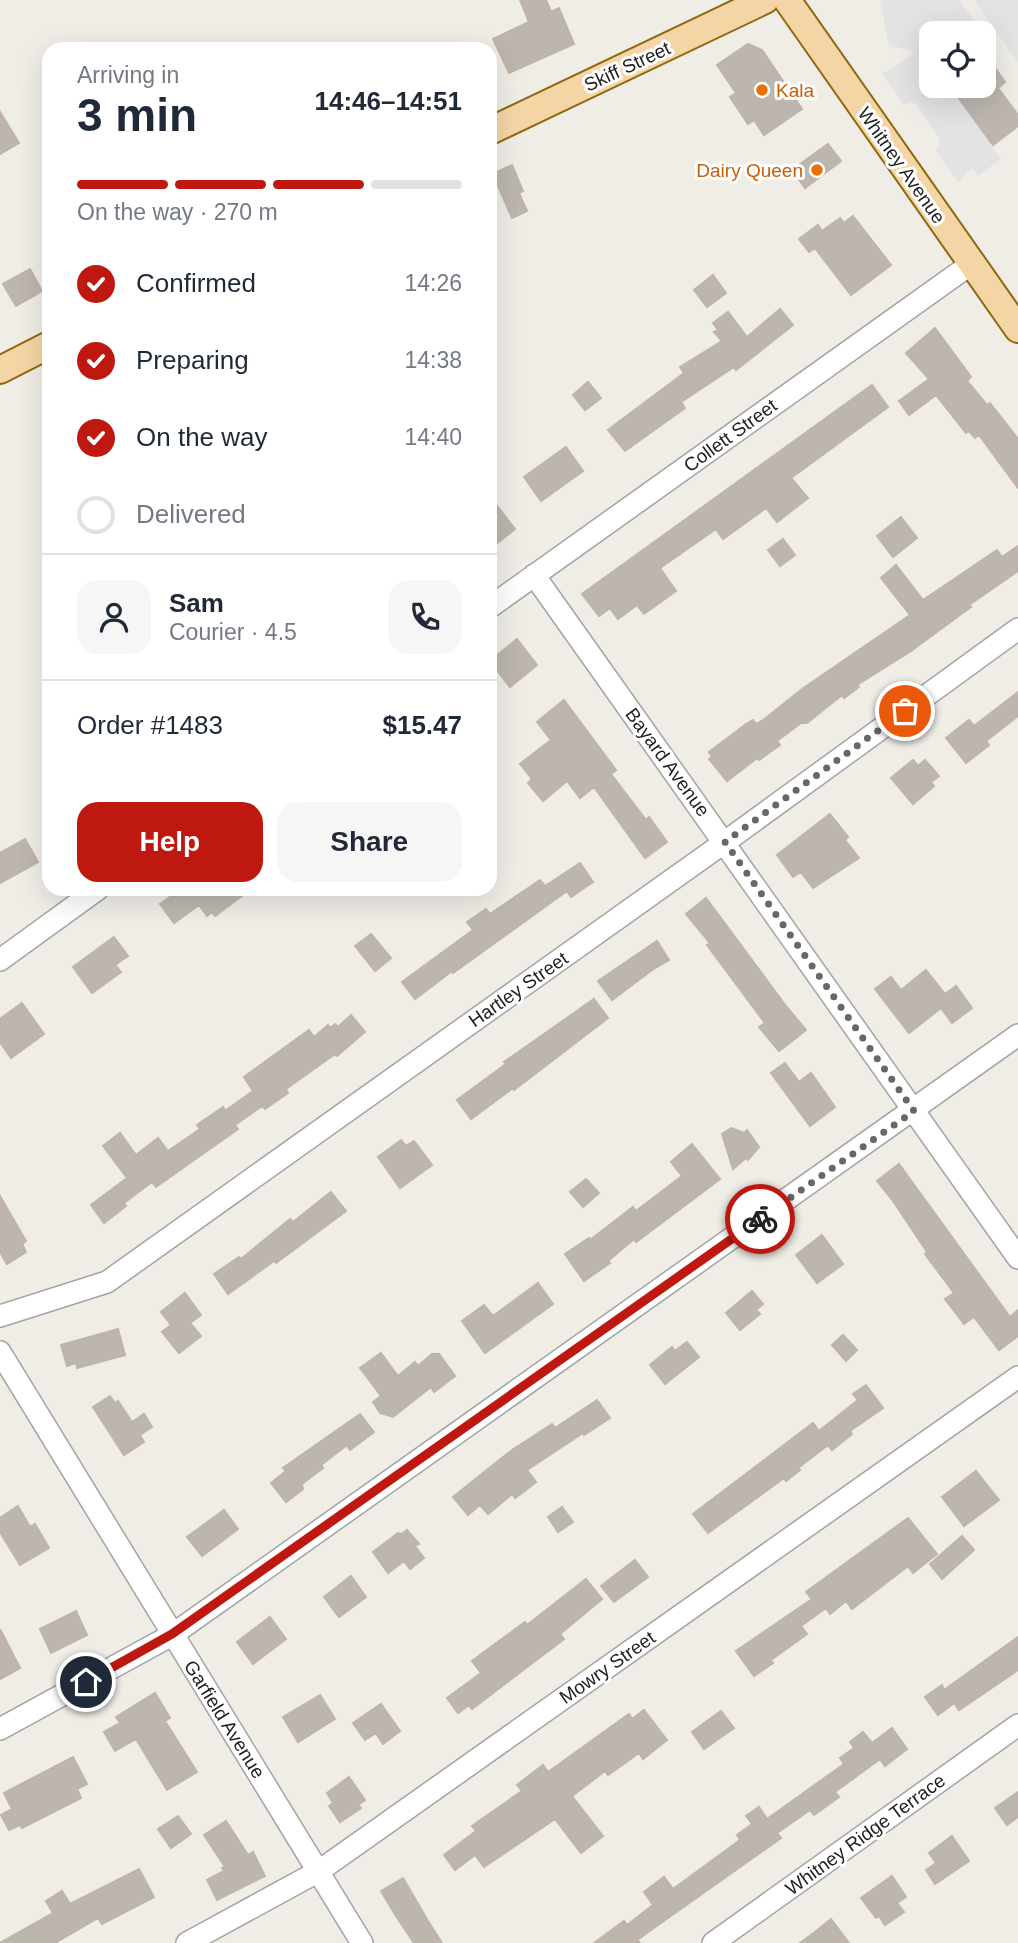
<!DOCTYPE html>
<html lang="en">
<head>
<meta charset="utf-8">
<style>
	body { margin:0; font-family:Helvetica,sans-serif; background:#f6f6f7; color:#1f2937; height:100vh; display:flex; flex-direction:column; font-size:26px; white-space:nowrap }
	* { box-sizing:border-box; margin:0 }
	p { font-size:23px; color:#747a83 }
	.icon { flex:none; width:38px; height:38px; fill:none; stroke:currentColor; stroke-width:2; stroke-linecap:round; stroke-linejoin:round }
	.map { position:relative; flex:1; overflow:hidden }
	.sheet { position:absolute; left:42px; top:42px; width:455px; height:854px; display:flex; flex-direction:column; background:#fff; border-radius:21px; box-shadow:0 7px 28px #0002 }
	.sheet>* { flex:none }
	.controls { position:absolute; left:919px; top:21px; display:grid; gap:14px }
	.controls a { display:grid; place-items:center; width:77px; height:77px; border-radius:14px; background:#fff; box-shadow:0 7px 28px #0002; font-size:35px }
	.pin { position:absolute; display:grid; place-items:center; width:60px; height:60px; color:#fff; margin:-30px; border:4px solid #fff; border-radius:50%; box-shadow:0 2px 7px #0007 }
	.courier { position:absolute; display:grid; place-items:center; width:70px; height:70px; margin:-35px; border:5px solid #be1811; border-radius:50%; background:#fff; color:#222; box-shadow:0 2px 9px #0007 }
	.headline em { font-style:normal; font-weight:700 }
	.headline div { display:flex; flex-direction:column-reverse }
	.headline { display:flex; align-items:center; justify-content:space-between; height:119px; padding:0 35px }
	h1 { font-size:46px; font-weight:700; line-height:52px }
	.bar { display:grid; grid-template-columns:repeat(4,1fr); gap:10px 7px; align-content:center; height:84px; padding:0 35px }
	.bar i { height:9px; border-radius:5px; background:#e0e1e3 }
	.bar .active { background:#be1811 }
	.bar p { grid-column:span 4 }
	.line { display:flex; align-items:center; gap:18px; padding:0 35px; border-top:2px solid #e0e1e3 }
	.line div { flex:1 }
	.round { display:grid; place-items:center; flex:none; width:74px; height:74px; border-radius:21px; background:#f6f6f7 }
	ol { padding:0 35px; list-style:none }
	li { display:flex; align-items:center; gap:21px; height:77px }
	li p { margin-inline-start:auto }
	li .icon { padding:7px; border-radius:50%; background:#be1811; color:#fff; stroke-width:4 }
	li:last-child { color:#747a83 }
	li i { width:38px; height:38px; border:4px solid #e0e1e3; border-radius:50% }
	.primary-button { display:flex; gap:14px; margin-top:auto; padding:14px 35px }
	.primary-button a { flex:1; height:80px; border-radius:21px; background:#be1811; color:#fff; font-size:28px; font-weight:700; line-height:80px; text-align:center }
	.primary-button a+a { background:#f6f6f7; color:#1f2937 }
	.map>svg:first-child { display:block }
	.parking { fill:#e3e3e3 }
	.building { fill:#bcb6af; stroke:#c0b4aa; stroke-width:2 }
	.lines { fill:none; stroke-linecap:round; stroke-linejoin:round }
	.minor-casing { stroke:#a3a3a3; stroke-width:24 }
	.major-casing { stroke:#8e680d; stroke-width:30 }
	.minor { stroke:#fff; stroke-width:21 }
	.major { stroke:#f4d6a6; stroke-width:26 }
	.done { stroke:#686765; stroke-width:7; stroke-dasharray:0 12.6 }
	.route { stroke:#be1811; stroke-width:9 }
	.food-dot { fill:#e8710a; stroke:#fff; stroke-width:2.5 }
	.labels { text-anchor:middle; stroke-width:6; stroke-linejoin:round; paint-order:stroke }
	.street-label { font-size:19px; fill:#1f1f1f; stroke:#fff }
	.food-label { font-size:19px; fill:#c56008; stroke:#fff; text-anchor:start }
</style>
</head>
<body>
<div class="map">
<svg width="1018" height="1943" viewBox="0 0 1018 1943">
	<rect width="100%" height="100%" fill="#efede6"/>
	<!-- parking -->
	<path class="parking" d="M880 0H960L980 30 975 33H931V86H950L1001 159 978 176 972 168 958 183 936 150 940 142 938 136 916 104 910 102 904 105 882 74 913 54 911 49 889 47Z
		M974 0H1018V62Z"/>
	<!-- building -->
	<path class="building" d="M520 0H546L551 12 559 8 574 44 509 73 493 39 529 22Z
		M748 44 762 50 802 109 764 135 754 120 748 124 730 97 736 93 717 65Z
		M984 52 1005 82 998 88 1018 115V126L993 145 950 86H984Z
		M0 112 19 143 0 154Z
		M828 144 841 161 805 188 792 170Z
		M512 165 523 191 519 193 527 211 512 218 493 174Z
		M853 216 891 265 851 295 815 248 809 252 799 239 818 225 822 231 840 218 844 223Z
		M30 269 42 291 16 306 3 284Z
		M713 275 726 293 707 307 694 290Z
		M780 309 793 325 736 370 734 367 681 402 685 408 625 451 608 430 684 373 680 367 722 341 714 332 718 330 713 323 728 312 747 337Z
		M935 328 971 377 967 381 987 405 990 403 1018 439V488L979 435 975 438 969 431 966 433 936 395 909 415 899 401 929 379 906 353Z
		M588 382 601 398 585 410 573 395Z
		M872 385 888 407 791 478 808 498 777 522 766 508 723 539 716 529 660 568 676 591 644 614 637 605 618 619 610 608 599 616 582 594Z
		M566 447 583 471 541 501 524 477Z
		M490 497 515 529 490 549Z
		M901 517 917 538 893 557 877 536Z
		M783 539 795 555 780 566 768 550Z
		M1018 546V571L969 605 971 607 911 651 857 685 859 687 844 698 842 695 807 723H801L777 741 780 745 759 760 757 758 727 781 709 759 712 757 709 752 746 724 753 720 756 724 762 721 802 689 910 615 881 578 896 565 923 600 997 550 1002 557Z
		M517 639 537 665 510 687 490 661Z
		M1018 692V716L986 741 989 745 966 763 946 738 969 720 974 726Z
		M564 700 616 770 611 774 646 820 649 817 667 842 645 858 594 787 580 798 567 781 543 801 528 783 532 779 520 764 551 740 537 722Z
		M913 760 918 766 925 760 939 776 931 782 934 786 913 804 891 778Z
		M830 814 848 837 845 840 859 858 813 888 801 872 793 877 777 855Z
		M25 839 38 862 0 883V853Z
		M580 863 593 882 571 897 567 891 453 973 452 971 415 999 402 982 473 930 467 922 486 909 490 914 540 880 545 886Z
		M181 889H251L215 916 212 912 207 916 199 905 174 923 160 904Z
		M706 898 786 1006 806 1030 779 1051 759 1027 765 1023 707 945 710 943 686 914Z
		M371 934 391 958 375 971 355 946Z
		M114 937 128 956 115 965 121 972 92 993 73 967Z
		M657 941 669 960 652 970 612 1000 598 981Z
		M926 970 945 994 956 986 972 1008 952 1023 941 1008 909 1033 875 989 891 977 901 990Z
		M594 999 608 1018 514 1090 513 1088 471 1119 457 1100 506 1064 504 1062Z
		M22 1003 44 1034 11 1058 0 1042V1019Z
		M351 1015 365 1032 337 1056 335 1054 286 1089 288 1093 265 1109 262 1106 235 1125 238 1129 156 1187 152 1182 124 1203 126 1206 104 1223 91 1205 127 1178 103 1146 120 1133 136 1155 158 1138 168 1151 200 1129 197 1125 223 1107 225 1111 253 1091 244 1077 309 1030 314 1037 328 1025 330 1028 335 1024 338 1027Z
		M785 1063 799 1082 811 1073 835 1107 810 1126 771 1073Z
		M731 1128 744 1133 747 1130 759 1147 748 1160 746 1158 733 1169 722 1134Z
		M401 1140 406 1146 414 1141 432 1165 400 1188 378 1157Z
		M692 1144 720 1179 636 1242 634 1239 608 1261 610 1263 584 1281 565 1254 589 1238 590 1240 633 1207 636 1211 682 1176 671 1162Z
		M899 1164 1010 1317 1018 1310V1336L999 1350 974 1317 964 1324 945 1299 954 1293 925 1254 927 1252 893 1201 877 1181Z
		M586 1179 599 1193 583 1207 570 1192Z
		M331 1192 346 1211 276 1263 274 1261 228 1294 214 1274 239 1257 241 1259 290 1219 293 1222Z
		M0 1196 26 1241 22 1244 26 1252 7 1264 0 1252Z
		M822 1235 843 1264 817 1283 796 1255Z
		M538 1283 553 1304 485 1353 462 1321 484 1305 493 1316Z
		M752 1291 763 1304 756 1310 760 1314 740 1330 726 1313Z
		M185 1293 201 1315 190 1323 201 1336 179 1353 162 1332 171 1325 161 1312Z
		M118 1329 125 1355 77 1368 76 1363 67 1366 61 1345Z
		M843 1335 857 1350 846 1361 832 1345Z
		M687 1342 699 1357 665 1384 650 1365 672 1347 675 1351Z
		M381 1353 398 1376 415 1362 418 1366 432 1354H439L455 1376 434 1392 431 1387 393 1417 380 1413 373 1402 381 1396 360 1368Z
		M866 1385 883 1408 850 1431 852 1434 832 1450 828 1445 798 1468 800 1470 786 1481 784 1478 708 1533 693 1514 813 1423 819 1431 858 1400 853 1394Z
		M110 1396 115 1403 118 1401 132 1422 144 1414 152 1427 140 1435 144 1442 124 1455 93 1407Z
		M597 1400 610 1418 584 1435 583 1433 527 1470 536 1482 522 1493 515 1498 512 1494 488 1514 480 1505 468 1515 453 1497 512 1450 552 1424 555 1428Z
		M360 1414 374 1432 350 1450 347 1445 321 1465 323 1468 302 1484 303 1489 286 1502 271 1483 286 1471 283 1468Z
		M976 1471 999 1500 964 1526 942 1497Z
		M18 1506 30 1527 35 1524 49 1548 20 1565 0 1532V1518Z
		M562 1507 573 1522 558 1532 548 1517Z
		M224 1510 238 1529 202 1556 187 1537Z
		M908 1518 937 1554 913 1573 908 1566 852 1609 846 1601 830 1614 826 1608 801 1626 807 1634 771 1660 773 1663 754 1676 736 1651 812 1599 806 1592Z
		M407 1530 419 1544 415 1546 424 1558 410 1569 404 1561 388 1573 373 1552 398 1533 402 1534Z
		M962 1536 974 1550 942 1579 930 1564Z
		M635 1560 648 1577 614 1602 601 1586Z
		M351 1576 366 1597 339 1617 324 1597Z
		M586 1579 602 1599 560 1634 564 1639 472 1709 469 1705 458 1713 447 1698 481 1673 472 1661 525 1622 527 1625Z
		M76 1611 87 1635 51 1653 40 1629Z
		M270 1617 286 1639 253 1664 237 1642Z
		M0 1629 20 1668 0 1679Z
		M1018 1637V1670L959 1710 954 1703 938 1715 925 1697 942 1685 944 1690Z
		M155 1693 170 1718 165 1721 197 1772 167 1790 136 1739 115 1751 104 1732 120 1723 116 1717Z
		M320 1695 335 1719 298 1742 283 1717Z
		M381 1704 400 1731 383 1744 376 1733 365 1740 353 1723Z
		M644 1710 667 1740 643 1759 639 1753 608 1775 605 1771 572 1796 603 1836 581 1853 555 1819 484 1867 475 1855 455 1870 444 1855 476 1831 472 1826 522 1791 517 1785 543 1765 548 1772 629 1714 632 1719Z
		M721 1711 734 1728 704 1749 692 1732Z
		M892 1728 907 1749 885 1766 880 1759 835 1792 839 1797 814 1815 810 1810 777 1833 781 1838 637 1940 640 1943H594L624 1921 627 1925 653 1905 644 1892 664 1877 673 1889 740 1840 737 1835 752 1824 746 1816 759 1807 767 1819 844 1764 840 1758 854 1748 850 1742 863 1732 872 1743Z
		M73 1757 87 1784 77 1789 81 1798 22 1828 20 1825 9 1830 1 1815 12 1809 4 1793Z
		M349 1777 365 1800 358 1805 361 1808 340 1822 329 1806 333 1803 327 1793Z
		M1018 1792V1817L1007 1825 995 1808Z
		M178 1816 191 1834 171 1848 158 1829Z
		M226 1821 248 1855 253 1852 265 1876 217 1900 207 1880 224 1871 222 1868 225 1867 204 1835Z
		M952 1836 969 1861 935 1884 926 1870 936 1863 929 1853Z
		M139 1869 154 1897 102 1924 98 1918 55 1943H0L53 1913 46 1901 62 1891 70 1904Z
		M892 1876 906 1897 897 1903 904 1912 885 1925 879 1916 876 1918 861 1898Z
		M403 1878 428 1921 442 1943H414L396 1916 381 1891Z
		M831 1919 849 1943H800L815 1932Z"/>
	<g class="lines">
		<!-- minor casing -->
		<g class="minor-casing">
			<path id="minor" d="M534 575 1018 1258
				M490 607 971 264
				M0 960 98 889
				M0 1316 107 1282 725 842 1018 629
				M0 1352 362 1943
				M0 1729 172 1635 1018 1035
				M187 1943 319 1871 1018 1377
				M713 1943 1018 1725"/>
		</g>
		<!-- major casing -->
		<g class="major-casing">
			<path id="major" d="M787 0 1018 329
				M490 131 765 0
				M0 370 49 345"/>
		</g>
		<!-- minor -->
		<use href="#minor" class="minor"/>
		<!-- major -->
		<use href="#major" class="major"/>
	</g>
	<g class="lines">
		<!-- done -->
		<path class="done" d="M760 1219 914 1111 725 842 905 711"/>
		<!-- route -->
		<path class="route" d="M86 1682 172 1634 760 1219"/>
	</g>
	<!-- markers -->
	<g class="food-dot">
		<circle cx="762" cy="90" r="7"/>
		<circle cx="817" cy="170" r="7"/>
	</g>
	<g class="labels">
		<!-- street labels -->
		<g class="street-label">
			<text transform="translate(627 66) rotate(-25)" y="7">Skiff Street</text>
			<text transform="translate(902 165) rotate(55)" y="7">Whitney Avenue</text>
			<text transform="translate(730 435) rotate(-36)" y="7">Collett Street</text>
			<text transform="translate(668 762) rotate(54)" y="7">Bayard Avenue</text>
			<text transform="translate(518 989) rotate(-35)" y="7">Hartley Street</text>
			<text transform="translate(607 1667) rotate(-35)" y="7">Mowry Street</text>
			<text transform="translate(225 1719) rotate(58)" y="7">Garfield Avenue</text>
			<text transform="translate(865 1834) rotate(-36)" y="7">Whitney Ridge Terrace</text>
		</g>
		<!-- food labels -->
		<g class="food-label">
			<text x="776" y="97">Kala</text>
			<text x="803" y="177" text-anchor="end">Dairy Queen</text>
		</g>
	</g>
</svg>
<div class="controls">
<a><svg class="icon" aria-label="locate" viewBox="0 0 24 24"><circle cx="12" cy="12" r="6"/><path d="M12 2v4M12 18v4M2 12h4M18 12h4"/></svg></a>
</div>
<div class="pin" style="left:905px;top:711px;background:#ea580c"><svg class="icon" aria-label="bag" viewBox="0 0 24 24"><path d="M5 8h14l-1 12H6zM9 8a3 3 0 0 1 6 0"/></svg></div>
<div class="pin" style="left:86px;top:1682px;background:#1f2937"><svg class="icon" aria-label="home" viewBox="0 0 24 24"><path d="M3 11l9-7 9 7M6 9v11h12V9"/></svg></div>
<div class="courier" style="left:760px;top:1219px"><svg class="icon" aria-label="bike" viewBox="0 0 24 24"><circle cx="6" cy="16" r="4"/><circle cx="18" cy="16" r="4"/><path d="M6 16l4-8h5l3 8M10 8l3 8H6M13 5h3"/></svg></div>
<section class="sheet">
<div class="headline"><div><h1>3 min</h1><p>Arriving in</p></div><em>14:46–14:51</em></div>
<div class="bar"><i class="active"></i><i class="active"></i><i class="active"></i><i></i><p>On the way · 270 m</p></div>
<ol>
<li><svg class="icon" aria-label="check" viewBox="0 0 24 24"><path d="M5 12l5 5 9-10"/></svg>Confirmed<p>14:26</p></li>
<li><svg class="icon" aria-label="check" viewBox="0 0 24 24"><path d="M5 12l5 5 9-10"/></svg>Preparing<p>14:38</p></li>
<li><svg class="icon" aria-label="check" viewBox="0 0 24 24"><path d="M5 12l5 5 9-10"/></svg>On the way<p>14:40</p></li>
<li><i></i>Delivered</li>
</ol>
<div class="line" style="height:126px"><a class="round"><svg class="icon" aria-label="person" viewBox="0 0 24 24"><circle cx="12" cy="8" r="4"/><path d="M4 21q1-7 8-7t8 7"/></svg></a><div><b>Sam</b><p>Courier · 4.5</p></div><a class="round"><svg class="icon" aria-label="phone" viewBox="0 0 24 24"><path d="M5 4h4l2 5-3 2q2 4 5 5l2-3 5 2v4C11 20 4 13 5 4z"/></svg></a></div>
<div class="line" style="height:91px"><div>Order #1483</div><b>$15.47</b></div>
<div class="primary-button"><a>Help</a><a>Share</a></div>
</section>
</div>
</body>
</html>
